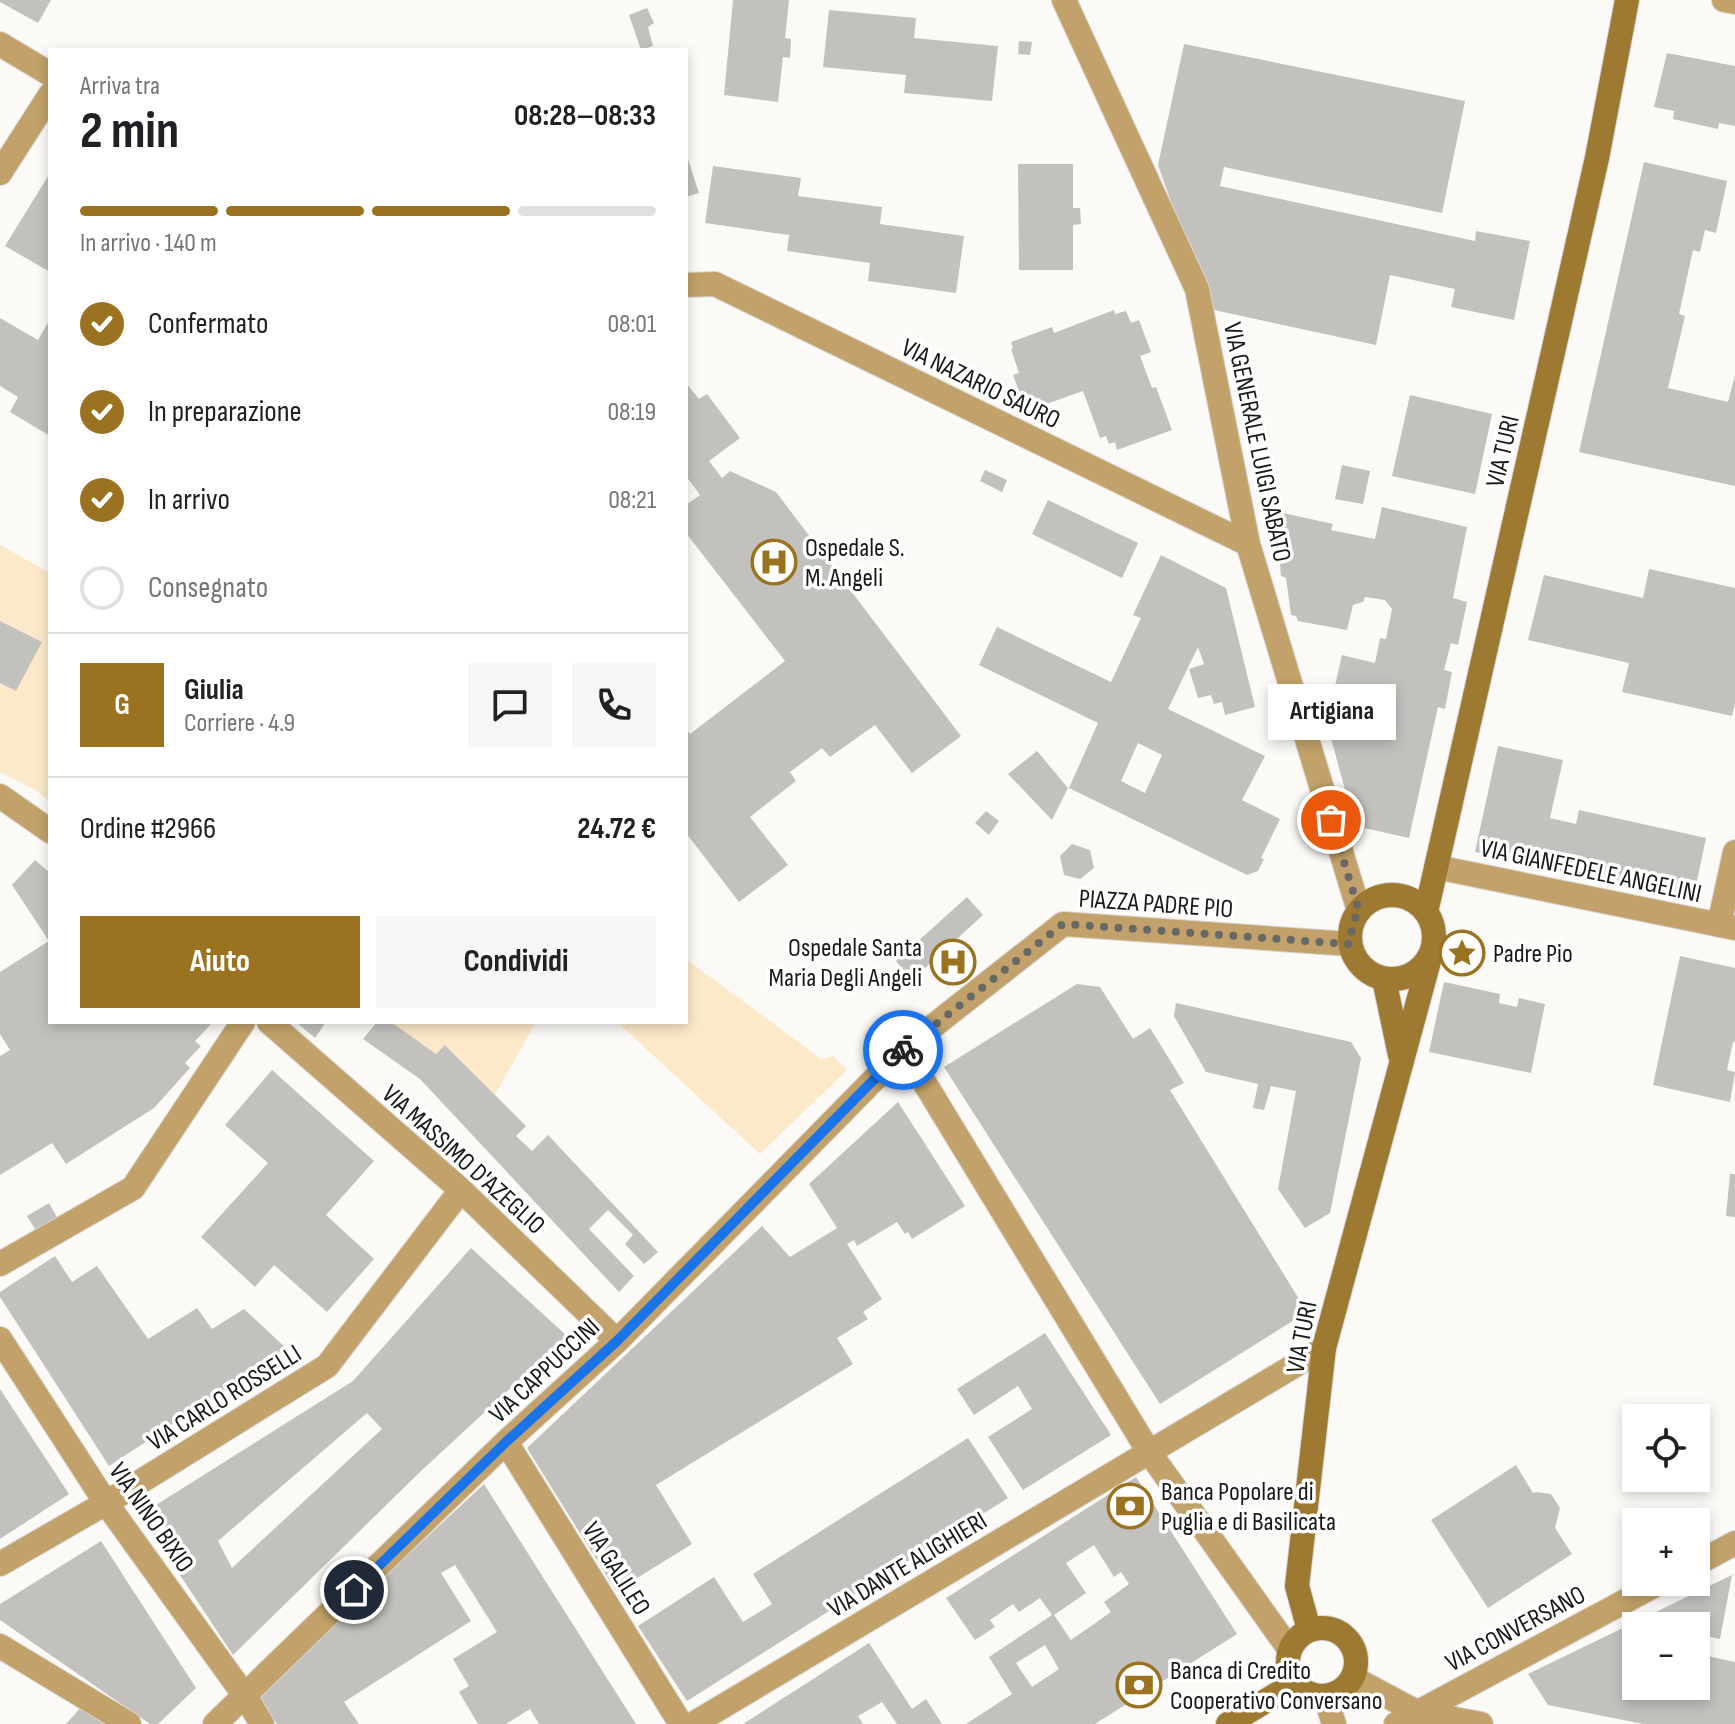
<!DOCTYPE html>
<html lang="it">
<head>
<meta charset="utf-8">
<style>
	body { margin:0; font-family:"Sofia Sans Condensed",sans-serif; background:#f6f6f6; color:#202124; height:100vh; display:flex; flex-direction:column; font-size:30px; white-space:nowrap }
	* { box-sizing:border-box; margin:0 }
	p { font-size:26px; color:#757577 }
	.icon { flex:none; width:44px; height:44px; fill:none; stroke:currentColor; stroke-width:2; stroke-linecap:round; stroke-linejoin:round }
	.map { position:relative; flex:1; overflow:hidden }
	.side { position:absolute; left:48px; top:48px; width:640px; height:976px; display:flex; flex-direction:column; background:#fff; border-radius:0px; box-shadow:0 4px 12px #0003 }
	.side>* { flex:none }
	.fabs { position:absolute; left:1622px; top:1404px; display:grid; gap:16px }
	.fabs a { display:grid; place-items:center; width:88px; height:88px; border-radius:0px; background:#fff; box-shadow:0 4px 12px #0003; font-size:40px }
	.pin { position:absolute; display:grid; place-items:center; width:68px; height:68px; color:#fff; margin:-34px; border:4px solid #fff; border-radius:50%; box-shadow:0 2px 8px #0007 }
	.courier { position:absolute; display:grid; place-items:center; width:80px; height:80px; margin:-40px; border:6px solid #1a73e8; border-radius:50%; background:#fff; color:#222; box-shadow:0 2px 10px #0007 }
	.bubble { position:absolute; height:56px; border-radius:0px; background:#fff; box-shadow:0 4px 12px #0003; font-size:26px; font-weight:700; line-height:56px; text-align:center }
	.head em { font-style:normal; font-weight:700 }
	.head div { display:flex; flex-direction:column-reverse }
	.head { display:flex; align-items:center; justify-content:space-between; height:136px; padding:0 32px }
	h1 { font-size:52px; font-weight:700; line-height:60px }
	.bar { display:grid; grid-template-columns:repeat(4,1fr); gap:12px 8px; align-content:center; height:96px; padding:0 32px }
	.bar i { height:10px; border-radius:6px; background:#e0e0e0 }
	.bar .selected { background:#9b7320 }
	.bar p { grid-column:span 4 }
	.line { display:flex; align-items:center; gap:20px; padding:0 32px; border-top:2px solid #e0e0e0 }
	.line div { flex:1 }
	.round { display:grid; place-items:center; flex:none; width:84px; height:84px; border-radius:0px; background:#f6f6f6 }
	ol { padding:0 32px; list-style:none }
	li { display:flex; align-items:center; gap:24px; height:88px }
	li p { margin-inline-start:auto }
	li .icon { padding:8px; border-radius:50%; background:#9b7320; color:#fff; stroke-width:4 }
	li:last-child { color:#757577 }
	li i { width:44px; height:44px; border:4px solid #e0e0e0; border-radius:50% }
	.button { display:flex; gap:16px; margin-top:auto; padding:16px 32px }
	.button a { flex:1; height:92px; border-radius:0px; background:#9b7320; color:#fff; font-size:32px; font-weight:700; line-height:92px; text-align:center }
	.button a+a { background:#f6f6f6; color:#202124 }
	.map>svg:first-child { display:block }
	.green { fill:#fce9c9 }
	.building { fill:#c3c1be; fill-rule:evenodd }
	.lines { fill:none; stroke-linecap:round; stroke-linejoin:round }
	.street-casing { stroke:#d8d6d3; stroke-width:26 }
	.secondary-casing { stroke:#d8d6d3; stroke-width:26 }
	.street { stroke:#c2a26a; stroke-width:24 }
	.secondary { stroke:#9e7931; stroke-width:24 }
	.done { stroke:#686866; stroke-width:8; stroke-dasharray:0 14.4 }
	.route { stroke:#1a73e8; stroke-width:10 }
	.labels { text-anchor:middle; stroke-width:7; stroke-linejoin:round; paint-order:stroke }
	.street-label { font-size:26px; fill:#191918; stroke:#fff }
	.poi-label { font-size:26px; fill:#191918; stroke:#fff; text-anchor:start }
</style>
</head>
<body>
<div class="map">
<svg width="1735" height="1724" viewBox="0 0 1735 1724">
	<rect width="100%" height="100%" fill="#fcfaf7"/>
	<!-- green -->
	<path class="green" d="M0 545 50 573V802L37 791 0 772Z
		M686 959 821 1059 833 1056 847 1070 760 1154 617 1022H686Z
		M391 1022H536L495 1095 446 1045 436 1054Z"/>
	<!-- building -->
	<path class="building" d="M0 0H51L38 23 0 2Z
		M733 0H789L785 38 791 39 790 58 783 57 778 102 724 95Z
		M647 8 654 23 648 27 653 46 641 50 629 15Z
		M829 10 916 18 914 38 998 46 992 101 904 93 906 75 823 67Z
		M1019 41 1032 42 1030 55 1018 54Z
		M1184 44 1465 101 1442 213 1224 167 1220 186 1475 241 1476 231 1530 241 1514 320 1451 307 1455 289 1390 275 1376 345 1209 309 1158 165Z
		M1667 53 1735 66V126L1719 123 1718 129 1673 119 1674 111 1654 107Z
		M686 153 699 193 686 197Z
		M1644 162 1727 181 1716 233 1705 230 1700 252 1693 250 1679 314 1685 316 1668 388 1728 402 1735 375V486L1579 452Z
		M1018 164H1073V208H1080L1081 224 1073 225V270H1019Z
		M713 166 801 178 798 196 882 207 880 224 964 236 956 293 868 281 870 263 787 251 789 235 705 223Z
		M50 173V272L5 246Z
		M1114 310 1115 314 1126 311 1131 323 1139 320 1151 352 1140 356 1152 388 1156 387 1172 430 1117 450 1115 442 1109 444 1106 436 1100 438 1083 391 1038 407 1035 397 1023 402 1013 375 1019 373 1011 349 1013 348 1011 342 1052 327 1054 333Z
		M0 318 38 340 50 319V436L10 412 18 397 0 386Z
		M686 383 699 399 707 394 740 438 709 461 722 478 730 471 776 492 961 736 912 773 875 725 830 757 822 748 790 772 796 781 750 817 788 865 739 902 686 833V729L690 734 785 661 686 533V505L700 495 686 476Z
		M1410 395 1492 414 1475 494 1392 476Z
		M1342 465 1370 471 1363 504 1335 499Z
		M985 470 1007 480 1002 492 980 481Z
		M1048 500 1138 543 1122 578 1032 534Z
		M1382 507 1467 527 1453 598 1467 602 1458 645 1451 643 1444 670 1452 672 1445 709 1438 707 1409 838 1355 826 1317 687 1334 690 1342 655 1375 663 1380 638 1386 639 1392 609 1385 600 1365 597 1363 602 1353 605 1347 630 1298 621 1296 616 1291 615 1286 578 1281 576 1279 554 1266 509 1333 524 1331 530 1375 539Z
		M1161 555 1226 588 1255 707 1225 715 1222 702 1214 704 1211 695 1198 698 1189 669 1204 664 1198 647 1168 709 1265 756 1242 800 1280 819 1261 858 1264 859 1258 871 1247 875 1069 788 1098 723 979 665 997 627 1111 682 1141 618 1133 615ZM1138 743 1162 755 1145 793 1121 781Z
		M1649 569 1735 588V703L1732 716 1622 692 1629 663 1528 640 1544 575 1643 598Z
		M0 621 42 642 16 691 0 683Z
		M1498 746 1563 760 1550 818 1576 824 1579 810 1706 838 1693 900 1475 852Z
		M1037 751 1068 788 1052 820 1008 774Z
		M986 811 999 821 989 835 975 823Z
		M1072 844 1090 850 1094 868 1080 879 1064 875 1060 856Z
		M35 860 50 873V1022H213L195 1041 201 1046 185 1063 190 1068 154 1108 66 1164 52 1143 0 1175V1056L10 1050 0 1034V972L49 941 12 885Z
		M967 897 983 915 912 980 896 961Z
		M1680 956 1735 968V1042H1733L1727 1070 1735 1072 1730 1102 1653 1085Z
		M1444 982 1500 994 1499 1003 1517 1007 1519 998 1545 1004 1531 1073 1429 1052Z
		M1077 984 1100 987 1133 1039 1150 1028 1184 1083 1170 1090 1307 1312 1160 1404 944 1067Z
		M1176 1003 1351 1042 1361 1058 1330 1213 1305 1228 1278 1189 1296 1091 1271 1086 1264 1110 1253 1108 1258 1084 1206 1072 1174 1016Z
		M296 1022H326L315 1038Z
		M377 1022H391L436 1054 445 1045 526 1126 516 1136 532 1151 548 1135 658 1252 644 1264 625 1244 633 1235 608 1210 589 1229 634 1276 619 1292 420 1079 363 1039Z
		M272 1070 374 1161 326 1215 374 1259 327 1312 274 1265 255 1287 201 1237 268 1163 225 1125Z
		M898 1102 965 1206 912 1239 908 1232 905 1234 897 1222 857 1246 854 1240 847 1244 882 1299 863 1312 868 1319 837 1338 853 1364 656 1485 692 1544 616 1591 527 1448 762 1226 790 1257 837 1228 809 1184Z
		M1730 1174H1735V1217L1726 1216Z
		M49 1203 58 1219 37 1232 27 1216Z
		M471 1248 567 1336 421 1471 233 1655 140 1515 353 1381ZM367 1413 382 1429 232 1568 218 1541Z
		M55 1256 72 1282 97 1266 148 1339 197 1308 212 1329 244 1309 287 1349 109 1466 0 1297V1292Z
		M1045 1333 1111 1435 1023 1490 988 1437 1032 1409 1018 1386 974 1415 957 1389Z
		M0 1389 69 1494 0 1539Z
		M968 1438 1008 1498 687 1701 638 1626 714 1577 743 1622 772 1604 753 1574Z
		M1516 1465 1533 1493 1536 1492 1551 1494 1560 1508 1555 1528 1572 1554 1488 1608 1431 1520Z
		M1136 1477 1237 1634 1095 1724H966L1012 1694 989 1657 1052 1615 1040 1598 1019 1612 1013 1604 990 1620 995 1627 975 1640 946 1598ZM1094 1545 1114 1577 1121 1572 1129 1584 1104 1602 1111 1612 1071 1640 1054 1615 1086 1593 1066 1563ZM1045 1645 1059 1669 1032 1687 1016 1663Z
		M484 1484 636 1724H539L530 1709 506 1724H478L459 1692 469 1686 453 1659 497 1632 455 1565 441 1573 471 1621 344 1702 359 1724H277L257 1695Z
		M101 1541 196 1688 158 1724H150L0 1620V1604Z
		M1732 1575 1720 1639 1702 1635 1698 1654 1735 1662V1724H1643L1548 1705 1528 1674ZM1636 1626H1696V1686H1636Z
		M869 1643 912 1709 926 1699 942 1724H897L882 1702 858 1716 863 1724H743Z
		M82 1706 106 1724H66Z"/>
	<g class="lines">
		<!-- street casing -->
		<g class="street-casing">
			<path id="street" d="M1064 0 1197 289 1248 544 1359 911
				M1724 0 1735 2
				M0 44 50 74
				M0 173 50 95
				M686 285 715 284 1248 544
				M0 796 50 831
				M1436 867 1735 928
				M1719 925 1735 852
				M269 1022 461 1190 617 1341
				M904 1049 1149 1452 1290 1650
				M0 1264 133 1188 243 1022
				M0 1339 106 1503 245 1696 262 1724
				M506 1442 681 1724
				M0 1564 106 1503 327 1366 461 1190
				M1696 1564 1735 1543
				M0 1646 129 1724
				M1353 1678 1417 1712 1481 1724
				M1325 1696 1334 1724
				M215 1724 506 1442 617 1341 904 1049 1063 924 1350 944
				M693 1724 1324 1348
				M1396 1724 1661 1582"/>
		</g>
		<!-- secondary casing -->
		<g class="secondary-casing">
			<path id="secondary" d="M1350 937a42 42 0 1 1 84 0a42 42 0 1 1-84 0Z
				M1426 912 1597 158 1627 0
				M1384 979 1400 1055
				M1288 1662a34 34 0 1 1 68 0a34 34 0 1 1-68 0Z
				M1309 1630 1297 1586 1324 1348 1432 950
				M1228 1724 1295 1683"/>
		</g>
		<!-- street -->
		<use href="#street" class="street"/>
		<!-- secondary -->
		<use href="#secondary" class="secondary"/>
	</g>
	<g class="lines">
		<!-- done -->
		<path class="done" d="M903 1050 1063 924 1350 944 1353 922 1359 911 1331 820"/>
		<!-- route -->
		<path class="route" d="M354 1590 506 1442 617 1341 903 1050"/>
	</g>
	<!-- icons -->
	<defs>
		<g id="hospital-ring" transform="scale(2.3)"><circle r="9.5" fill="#fff" stroke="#9b7320" stroke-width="1.5"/><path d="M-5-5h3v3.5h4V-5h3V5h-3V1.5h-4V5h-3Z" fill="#9b7320"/></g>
		<g id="sight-ring" transform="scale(2.3)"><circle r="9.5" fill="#fff" stroke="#9b7320" stroke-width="1.5"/><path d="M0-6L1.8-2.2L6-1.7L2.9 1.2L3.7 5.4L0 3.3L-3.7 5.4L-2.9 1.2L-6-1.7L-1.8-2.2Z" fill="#9b7320"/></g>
		<g id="bank-ring" transform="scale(2.3)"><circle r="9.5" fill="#fff" stroke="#9b7320" stroke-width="1.5"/><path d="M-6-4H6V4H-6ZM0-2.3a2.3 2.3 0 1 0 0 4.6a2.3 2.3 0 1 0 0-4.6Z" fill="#9b7320"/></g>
	</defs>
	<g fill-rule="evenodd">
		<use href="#hospital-ring" x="774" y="562"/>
		<use href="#sight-ring" x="1462" y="953"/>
		<use href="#hospital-ring" x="953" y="962"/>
		<use href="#bank-ring" x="1130" y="1506"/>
		<use href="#bank-ring" x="1139" y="1685"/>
	</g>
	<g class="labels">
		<!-- street labels -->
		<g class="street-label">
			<text transform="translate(981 383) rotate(26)" y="9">VIA NAZARIO SAURO</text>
			<text transform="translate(1258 442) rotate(78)" y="9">VIA GENERALE LUIGI SABATO</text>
			<text transform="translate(1502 451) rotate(-77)" y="9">VIA TURI</text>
			<text transform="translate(1591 870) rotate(12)" y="9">VIA GIANFEDELE ANGELINI</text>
			<text transform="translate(1156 903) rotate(4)" y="9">PIAZZA PADRE PIO</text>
			<text transform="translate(464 1159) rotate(42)" y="9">VIA MASSIMO D'AZEGLIO</text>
			<text transform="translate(1301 1337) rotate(-79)" y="9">VIA TURI</text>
			<text transform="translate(544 1370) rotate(-43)" y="9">VIA CAPPUCCINI</text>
			<text transform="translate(224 1397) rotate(-32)" y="9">VIA CARLO ROSSELLI</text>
			<text transform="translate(152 1517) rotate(55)" y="9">VIA NINO BIXIO</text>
			<text transform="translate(907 1564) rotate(-31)" y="9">VIA DANTE ALIGHIERI</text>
			<text transform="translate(617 1568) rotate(58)" y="9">VIA GALILEO</text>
			<text transform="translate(1515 1628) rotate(-28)" y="9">VIA CONVERSANO</text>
		</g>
		<!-- poi labels -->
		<g class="poi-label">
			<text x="805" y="556">Ospedale S.<tspan x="805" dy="30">M. Angeli</tspan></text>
			<text x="922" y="956" text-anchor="end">Ospedale Santa<tspan x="922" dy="30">Maria Degli Angeli</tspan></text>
			<text x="1493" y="962">Padre Pio</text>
			<text x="1161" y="1500">Banca Popolare di<tspan x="1161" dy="30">Puglia e di Basilicata</tspan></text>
			<text x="1170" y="1679">Banca di Credito<tspan x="1170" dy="30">Cooperativo Conversano</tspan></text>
		</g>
	</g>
</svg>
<div class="fabs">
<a><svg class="icon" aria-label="locate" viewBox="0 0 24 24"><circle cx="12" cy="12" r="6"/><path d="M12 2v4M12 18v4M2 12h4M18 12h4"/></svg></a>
<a>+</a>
<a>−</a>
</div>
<div class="pin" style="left:1331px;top:820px;background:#ea580c"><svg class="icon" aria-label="bag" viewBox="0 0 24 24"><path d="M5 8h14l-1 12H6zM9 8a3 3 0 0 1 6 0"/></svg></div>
<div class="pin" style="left:354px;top:1590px;background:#1f2937"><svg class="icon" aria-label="home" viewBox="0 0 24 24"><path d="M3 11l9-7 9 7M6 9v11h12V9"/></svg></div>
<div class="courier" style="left:903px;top:1050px"><svg class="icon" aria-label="bike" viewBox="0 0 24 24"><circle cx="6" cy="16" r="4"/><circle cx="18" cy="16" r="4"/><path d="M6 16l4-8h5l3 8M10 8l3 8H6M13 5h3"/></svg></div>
<div class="bubble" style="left:1268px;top:684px;width:128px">Artigiana</div>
<section class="side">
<div class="head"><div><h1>2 min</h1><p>Arriva tra</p></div><em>08:28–08:33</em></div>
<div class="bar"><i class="selected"></i><i class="selected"></i><i class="selected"></i><i></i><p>In arrivo · 140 m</p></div>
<ol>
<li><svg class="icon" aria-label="check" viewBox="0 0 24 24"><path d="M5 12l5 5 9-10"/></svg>Confermato<p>08:01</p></li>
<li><svg class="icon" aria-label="check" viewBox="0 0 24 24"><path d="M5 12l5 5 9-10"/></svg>In preparazione<p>08:19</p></li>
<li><svg class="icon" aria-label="check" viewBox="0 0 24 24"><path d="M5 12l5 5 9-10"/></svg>In arrivo<p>08:21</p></li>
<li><i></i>Consegnato</li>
</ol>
<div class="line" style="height:144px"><b class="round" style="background:#9b7320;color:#fff">G</b><div><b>Giulia</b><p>Corriere · 4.9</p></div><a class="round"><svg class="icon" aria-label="chat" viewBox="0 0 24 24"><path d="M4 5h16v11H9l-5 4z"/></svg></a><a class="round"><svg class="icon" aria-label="phone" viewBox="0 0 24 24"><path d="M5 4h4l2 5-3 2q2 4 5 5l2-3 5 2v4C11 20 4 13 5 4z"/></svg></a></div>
<div class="line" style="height:104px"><div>Ordine #2966</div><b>24.72 €</b></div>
<div class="button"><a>Aiuto</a><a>Condividi</a></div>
</section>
</div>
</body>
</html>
